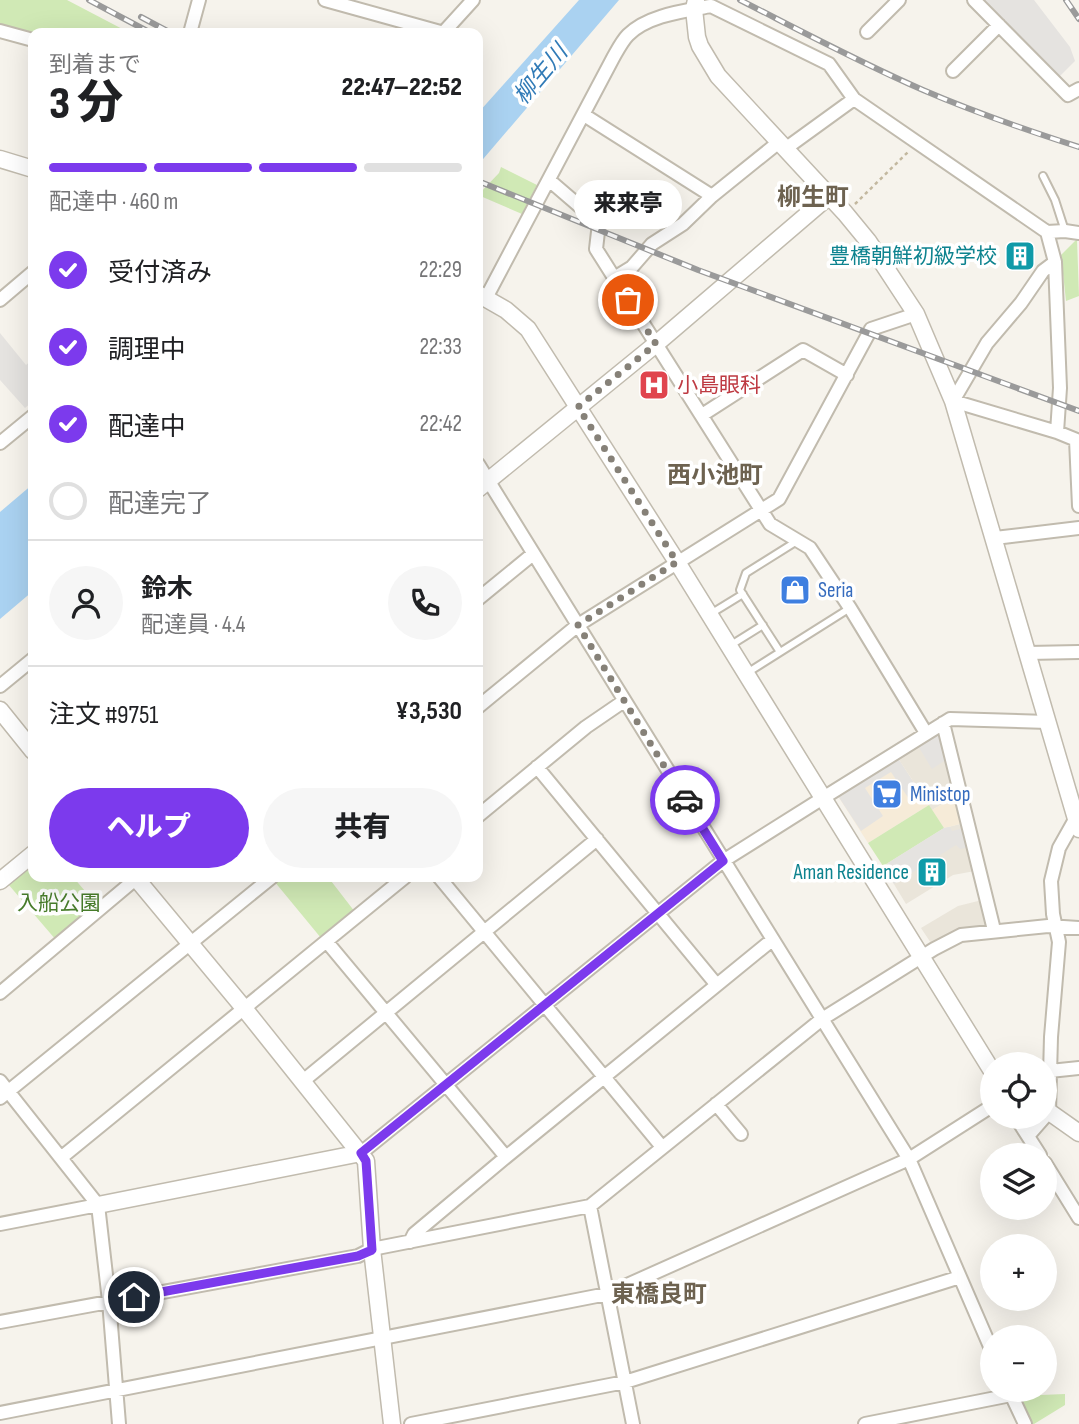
<!DOCTYPE html>
<html lang="ja">
<head>
<meta charset="utf-8">
<style>
	body { margin:0; font-family:"Sofia Sans Condensed","Noto Sans JP",sans-serif; background:#f6f6f6; color:#202124; height:100vh; display:flex; flex-direction:column; font-size:26px; white-space:nowrap }
	* { box-sizing:border-box; margin:0 }
	p { font-size:23px; color:#757577 }
	.icon { flex:none; width:38px; height:38px; fill:none; stroke:currentColor; stroke-width:2; stroke-linecap:round; stroke-linejoin:round }
	.map { position:relative; flex:1; overflow:hidden }
	.details { position:absolute; left:28px; top:28px; width:455px; height:854px; display:flex; flex-direction:column; background:#fff; border-radius:14px; box-shadow:0 7px 28px #0002 }
	.details>* { flex:none }
	.fabs { position:absolute; left:980px; top:1052px; display:grid; gap:14px }
	.fabs a { display:grid; place-items:center; width:77px; height:77px; border-radius:50%; background:#fff; box-shadow:0 7px 28px #0002; font-size:35px }
	.pin { position:absolute; display:grid; place-items:center; width:60px; height:60px; color:#fff; margin:-30px; border:4px solid #fff; border-radius:50%; box-shadow:0 2px 7px #0007 }
	.courier { position:absolute; display:grid; place-items:center; width:70px; height:70px; margin:-35px; border:5px solid #7c3aed; border-radius:50%; background:#fff; color:#222; box-shadow:0 2px 9px #0007 }
	.bubble { position:absolute; height:49px; border-radius:24px; background:#fff; box-shadow:0 7px 28px #0002; font-size:23px; font-weight:800; line-height:49px; text-align:center }
	.overview em { font-style:normal; font-weight:800 }
	.overview div { display:flex; flex-direction:column-reverse }
	.overview { display:flex; align-items:center; justify-content:space-between; height:119px; padding:0 21px }
	h1 { font-size:46px; font-weight:800; line-height:52px }
	.bar { display:grid; grid-template-columns:repeat(4,1fr); gap:10px 7px; align-content:center; height:84px; padding:0 21px }
	.bar i { height:9px; border-radius:5px; background:#e0e0e0 }
	.bar .active { background:#7c3aed }
	.bar p { grid-column:span 4 }
	.line { display:flex; align-items:center; gap:18px; padding:0 21px; border-top:2px solid #e0e0e0 }
	.line div { flex:1 }
	.round { display:grid; place-items:center; flex:none; width:74px; height:74px; border-radius:37px; background:#f6f6f6 }
	ol { padding:0 21px; list-style:none }
	li { display:flex; align-items:center; gap:21px; height:77px }
	li p { margin-inline-start:auto }
	li .icon { padding:7px; border-radius:50%; background:#7c3aed; color:#fff; stroke-width:4 }
	li:last-child { color:#757577 }
	li i { width:38px; height:38px; border:4px solid #e0e0e0; border-radius:50% }
	.button { display:flex; gap:14px; margin-top:auto; padding:14px 21px }
	.button a { flex:1; height:80px; border-radius:42px; background:#7c3aed; color:#fff; font-size:28px; font-weight:800; line-height:80px; text-align:center }
	.button a+a { background:#f6f6f6; color:#202124 }
	.map>svg:first-child { display:block }
	.residential { fill:#eae5da }
	.commercial { fill:#f6ebd8 }
	.green { fill:#d0e9b5 }
	.parking { fill:#e5e3e0 }
	.water { fill:#aad2f1 }
	.lines { fill:none; stroke-linecap:round; stroke-linejoin:round }
	.service-casing { stroke:#c1bbae; stroke-width:10 }
	.minor-casing { stroke:#c1bbae; stroke-width:16 }
	.tertiary-casing { stroke:#c1bbae; stroke-width:19 }
	.path { stroke:#c3b89f; stroke-width:2.5; stroke-dasharray:3.5 3.5; stroke-linecap:butt }
	.service { stroke:#fff; stroke-width:6 }
	.minor { stroke:#fff; stroke-width:12 }
	.tertiary { stroke:#fff; stroke-width:16 }
	.rail-casing { stroke:#9a9a9a; stroke-width:6 }
	.rail { stroke:#fff; stroke-width:3.5; stroke-dasharray:10; stroke-linecap:butt }
	.done { stroke:#868178; stroke-width:7; stroke-dasharray:0 12.6 }
	.route { stroke:#7c3aed; stroke-width:9 }
	.labels { text-anchor:middle; stroke-width:7; stroke-linejoin:round; paint-order:stroke }
	.culture-label { font-size:21px; fill:#0d838f; stroke:#fff; text-anchor:end }
	.health-label { font-size:21px; fill:#be3a42; stroke:#fff; text-anchor:start }
	.shop-label { font-size:21px; fill:#366cbe; stroke:#fff; text-anchor:start }
	.park-label { font-size:21px; fill:#487d2b; stroke:#fff }
	.water-label { font-size:23px; font-style:italic; fill:#317bb7; stroke:#fff }
	.quarter-label { font-size:24px; font-weight:bold; fill:#6d6250; stroke:#fff }
</style>
</head>
<body>
<div class="map">
<svg width="1079" height="1424" viewBox="0 0 1079 1424">
	<rect width="100%" height="100%" fill="#f6f3ec"/>
	<!-- residential -->
	<path class="residential" d="M918 746 947 759 956 796 932 810 898 758Z
		M964 823 975 871 953 875 906 904 883 866 944 828Z
		M982 900 988 922 984 927 933 946 921 928 958 906Z"/>
	<!-- commercial -->
	<path class="commercial" d="M898 758 929 805 868 843 838 796Z
		M956 796 964 823 944 828 932 810Z"/>
	<!-- green -->
	<path class="green" d="M0 0H67L130 33 33 34 0 24Z
		M501 167 537 185 522 214 478 195 499 173Z
		M1077 239 1079 296 1066 301 1061 255Z
		M929 805 944 828 883 866 868 843Z
		M33 862V877H73L97 905 56 940 8 884Z
		M279 877H328L355 912 321 938 274 881Z
		M1030 1390H1038L1041 1395 1065 1394V1405L1034 1424H1030L1016 1394Z"/>
	<!-- parking -->
	<path class="parking" d="M981 0H1034L1070 47 1075 61 1059 77Z
		M0 333 26 365 33 359V401L25 408 0 380Z
		M938 733 942 736 947 759 932 769 918 746Z
		M898 758 920 792 909 799 891 772 865 788 883 816 861 831 838 796Z
		M950 827 952 831 964 828 969 847 960 849 956 845 894 884 887 873 892 871 888 863 944 828Z"/>
	<!-- water -->
	<path class="water" d="M579 0H619L478 165V113Z
		M33 484V591L0 619V512Z"/>
	<g class="lines">
		<!-- service casing -->
		<g class="service-casing">
			<path id="service" d="M1043 176 1055 200 1065 231
				M712 613 743 594
				M731 645 763 625
				M780 652 740 590 746 573 797 541
				M747 673 850 608"/>
		</g>
		<!-- minor casing -->
		<g class="minor-casing">
			<path id="minor" d="M325 0 444 33
				M974 0 1068 95 1079 89
				M0 31 33 40
				M867 32 899 0
				M190 33 199 0
				M443 33 473 0
				M953 71 999 25
				M584 115 712 196
				M785 149 854 99
				M549 180 599 223 596 249 770 524 810 548 850 608 926 733
				M1047 232 1055 262 1043 271 1021 303 987 343 953 401 1057 432 1079 441
				M1055 262 1060 388 1057 432
				M614 278 632 267 652 244 683 224 712 196 779 142
				M486 298 613 58C617 51 622 41 628 35 648 15 685 11 711 6L829 64 854 99 1047 232 1065 231 1079 233
				M0 300 33 272
				M702 415 803 350 847 375
				M1076 440 1079 506
				M0 443 33 416
				M478 464 909 1159 992 1351
				M995 538 1079 528
				M478 599 533 554
				M1028 653 1079 652
				M0 686 33 659
				M478 707 578 625 779 499 871 329 916 314
				M943 723 994 930
				M537 767 716 984
				M478 816 586 727 624 701
				M439 877 662 1147
				M327 942 506 1157
				M0 993 138 877
				M1050 1071 1079 1068
				M0 1081 98 1205 109 1301 119 1424
				M303 1081 597 839
				M0 1098 272 877
				M716 1104 741 1134
				M1015 1116 1040 1155
				M1028 1136 1049 1112 1051 1037 1059 942 1053 914 1051 881 1059 848 1077 816
				M361 1153 723 861 823 798 950 719 1048 722
				M62 1157 405 877
				M1045 1163 1079 1218
				M590 1206 633 1424
				M0 1224 98 1205
				M410 1242 414 1234 506 1157 772 940
				M0 1322 358 1256 372 1249 590 1206 822 1019 934 949 961 935 1048 926 1079 928
				M1009 1390 1025 1424
				M0 1413 607 1294 909 1159 992 1106
				M411 1424 625 1382 960 1277
				M865 1424 1011 1395"/>
		</g>
		<!-- tertiary casing -->
		<g class="tertiary-casing">
			<path id="tertiary" d="M696 0 694 9 697 37 700 46 718 76 845 213 868 241 916 314 953 401 1079 829
				M0 159 33 169
				M478 294 506 310 528 329 677 562 992 1071
				M478 489 656 344 829 196
				M0 710 33 751
				M135 877 243 1007 366 1161 372 1249 392 1424
				M0 881 33 854
				M1045 1109 1079 1133
				M98 1205 361 1153"/>
		</g>
		<!-- path -->
		<path class="path" d="M855 204 908 152"/>
		<!-- service -->
		<use href="#service" class="service"/>
		<!-- minor -->
		<use href="#minor" class="minor"/>
		<!-- tertiary -->
		<use href="#tertiary" class="tertiary"/>
		<!-- rail casing -->
		<g class="rail-casing">
			<path id="rail" d="M89 0 151 33
				M740 0C801 31 861 63 923 90 974 112 1026 130 1079 147
				M1066 0 1079 19
				M141 17 171 33
				M478 181 698 270 1079 411"/>
		</g>
		<!-- rail -->
		<use href="#rail" class="rail"/>
	</g>
	<g class="lines">
		<!-- done -->
		<path class="done" d="M628 300 656 344 578 407 677 562 578 625 685 800"/>
		<!-- route -->
		<path class="route" d="M134 1297 358 1256 372 1250 366 1161 361 1153 723 861 685 800"/>
	</g>
	<!-- icons -->
	<defs>
		<g id="building-square" transform="scale(1.575)"><rect x="-9" y="-9" width="18" height="18" rx="4" fill="#0f9aa8" stroke="#fff"/><path d="M-4-6H4V6H1V3H-1V6H-4ZM-2.5-4.3h1.7v1.8h-1.7ZM.8-4.3h1.7v1.8H.8ZM-2.5-1h1.7V.8h-1.7ZM.8-1h1.7V.8H.8Z" fill="#fff"/></g>
		<g id="hospital-square" transform="scale(1.575)"><rect x="-9" y="-9" width="18" height="18" rx="4" fill="#e0444e" stroke="#fff"/><path d="M-5-5h3v3.5h4V-5h3V5h-3V1.5h-4V5h-3Z" fill="#fff"/></g>
		<g id="shop-square" transform="scale(1.575)"><rect x="-9" y="-9" width="18" height="18" rx="4" fill="#3f7fe0" stroke="#fff"/><path d="M-5-2.5h2.3a2.7 3.5 0 0 1 5.4 0H5L5.5 6h-11ZM-1.5-2.5h3a1.5 2.3 0 0 0-3 0Z" fill="#fff"/></g>
		<g id="supermarket-square" transform="scale(1.575)"><rect x="-9" y="-9" width="18" height="18" rx="4" fill="#3f7fe0" stroke="#fff"/><path d="M-6-5.5h2.5l.6 2H6L4.5 2H-2.5L-4.4-4H-6ZM-1.5 3.2a1.3 1.3 0 1 0 .1 0ZM3 3.2a1.3 1.3 0 1 0 .1 0Z" fill="#fff"/></g>
	</defs>
	<g fill-rule="evenodd">
		<use href="#building-square" x="1020" y="256"/>
		<use href="#hospital-square" x="654" y="385"/>
		<use href="#shop-square" x="795" y="590"/>
		<use href="#supermarket-square" x="887" y="794"/>
		<use href="#building-square" x="932" y="872"/>
	</g>
	<g class="labels">
		<!-- culture labels -->
		<g class="culture-label">
			<text x="997" y="263">豊橋朝鮮初級学校</text>
			<text x="909" y="879">Aman Residence</text>
		</g>
		<!-- health labels -->
		<g class="health-label">
			<text x="677" y="392">小島眼科</text>
		</g>
		<!-- shop labels -->
		<g class="shop-label">
			<text x="818" y="597">Seria</text>
			<text x="910" y="801">Ministop</text>
		</g>
		<!-- park labels -->
		<g class="park-label">
			<text x="59" y="910">入船公園</text>
		</g>
		<!-- water labels -->
		<g class="water-label">
			<text transform="translate(540 74) rotate(-50)" y="8">柳生川</text>
		</g>
		<!-- quarter labels -->
		<g class="quarter-label">
			<text x="813" y="205">柳生町</text>
			<text x="715" y="483">西小池町</text>
			<text x="659" y="1302">東橋良町</text>
		</g>
	</g>
</svg>
<div class="fabs">
<a><svg class="icon" aria-label="locate" viewBox="0 0 24 24"><circle cx="12" cy="12" r="6"/><path d="M12 2v4M12 18v4M2 12h4M18 12h4"/></svg></a>
<a><svg class="icon" aria-label="layers" viewBox="0 0 24 24"><path d="M12 4l9 5-9 5-9-5zM3 14l9 5 9-5"/></svg></a>
<a>+</a>
<a>−</a>
</div>
<div class="pin" style="left:628px;top:300px;background:#ea580c"><svg class="icon" aria-label="bag" viewBox="0 0 24 24"><path d="M5 8h14l-1 12H6zM9 8a3 3 0 0 1 6 0"/></svg></div>
<div class="pin" style="left:134px;top:1297px;background:#1f2937"><svg class="icon" aria-label="home" viewBox="0 0 24 24"><path d="M3 11l9-7 9 7M6 9v11h12V9"/></svg></div>
<div class="courier" style="left:685px;top:800px"><svg class="icon" aria-label="car" viewBox="0 0 24 24"><path d="M5 17H2v-5l4-1 3-4h7l3 4 3 1v5h-3M9 17h6M6 11h13"/><circle cx="7" cy="17" r="2"/><circle cx="17" cy="17" r="2"/></svg></div>
<div class="bubble" style="left:574px;top:180px;width:108px">来来亭</div>
<section class="details">
<div class="overview"><div><h1>3 分</h1><p>到着まで</p></div><em>22:47–22:52</em></div>
<div class="bar"><i class="active"></i><i class="active"></i><i class="active"></i><i></i><p>配達中 · 460 m</p></div>
<ol>
<li><svg class="icon" aria-label="check" viewBox="0 0 24 24"><path d="M5 12l5 5 9-10"/></svg>受付済み<p>22:29</p></li>
<li><svg class="icon" aria-label="check" viewBox="0 0 24 24"><path d="M5 12l5 5 9-10"/></svg>調理中<p>22:33</p></li>
<li><svg class="icon" aria-label="check" viewBox="0 0 24 24"><path d="M5 12l5 5 9-10"/></svg>配達中<p>22:42</p></li>
<li><i></i>配達完了</li>
</ol>
<div class="line" style="height:126px"><a class="round"><svg class="icon" aria-label="person" viewBox="0 0 24 24"><circle cx="12" cy="8" r="4"/><path d="M4 21q1-7 8-7t8 7"/></svg></a><div><b>鈴木</b><p>配達員 · 4.4</p></div><a class="round"><svg class="icon" aria-label="phone" viewBox="0 0 24 24"><path d="M5 4h4l2 5-3 2q2 4 5 5l2-3 5 2v4C11 20 4 13 5 4z"/></svg></a></div>
<div class="line" style="height:91px"><div>注文 #9751</div><b>¥3,530</b></div>
<div class="button"><a>ヘルプ</a><a>共有</a></div>
</section>
</div>
</body>
</html>
